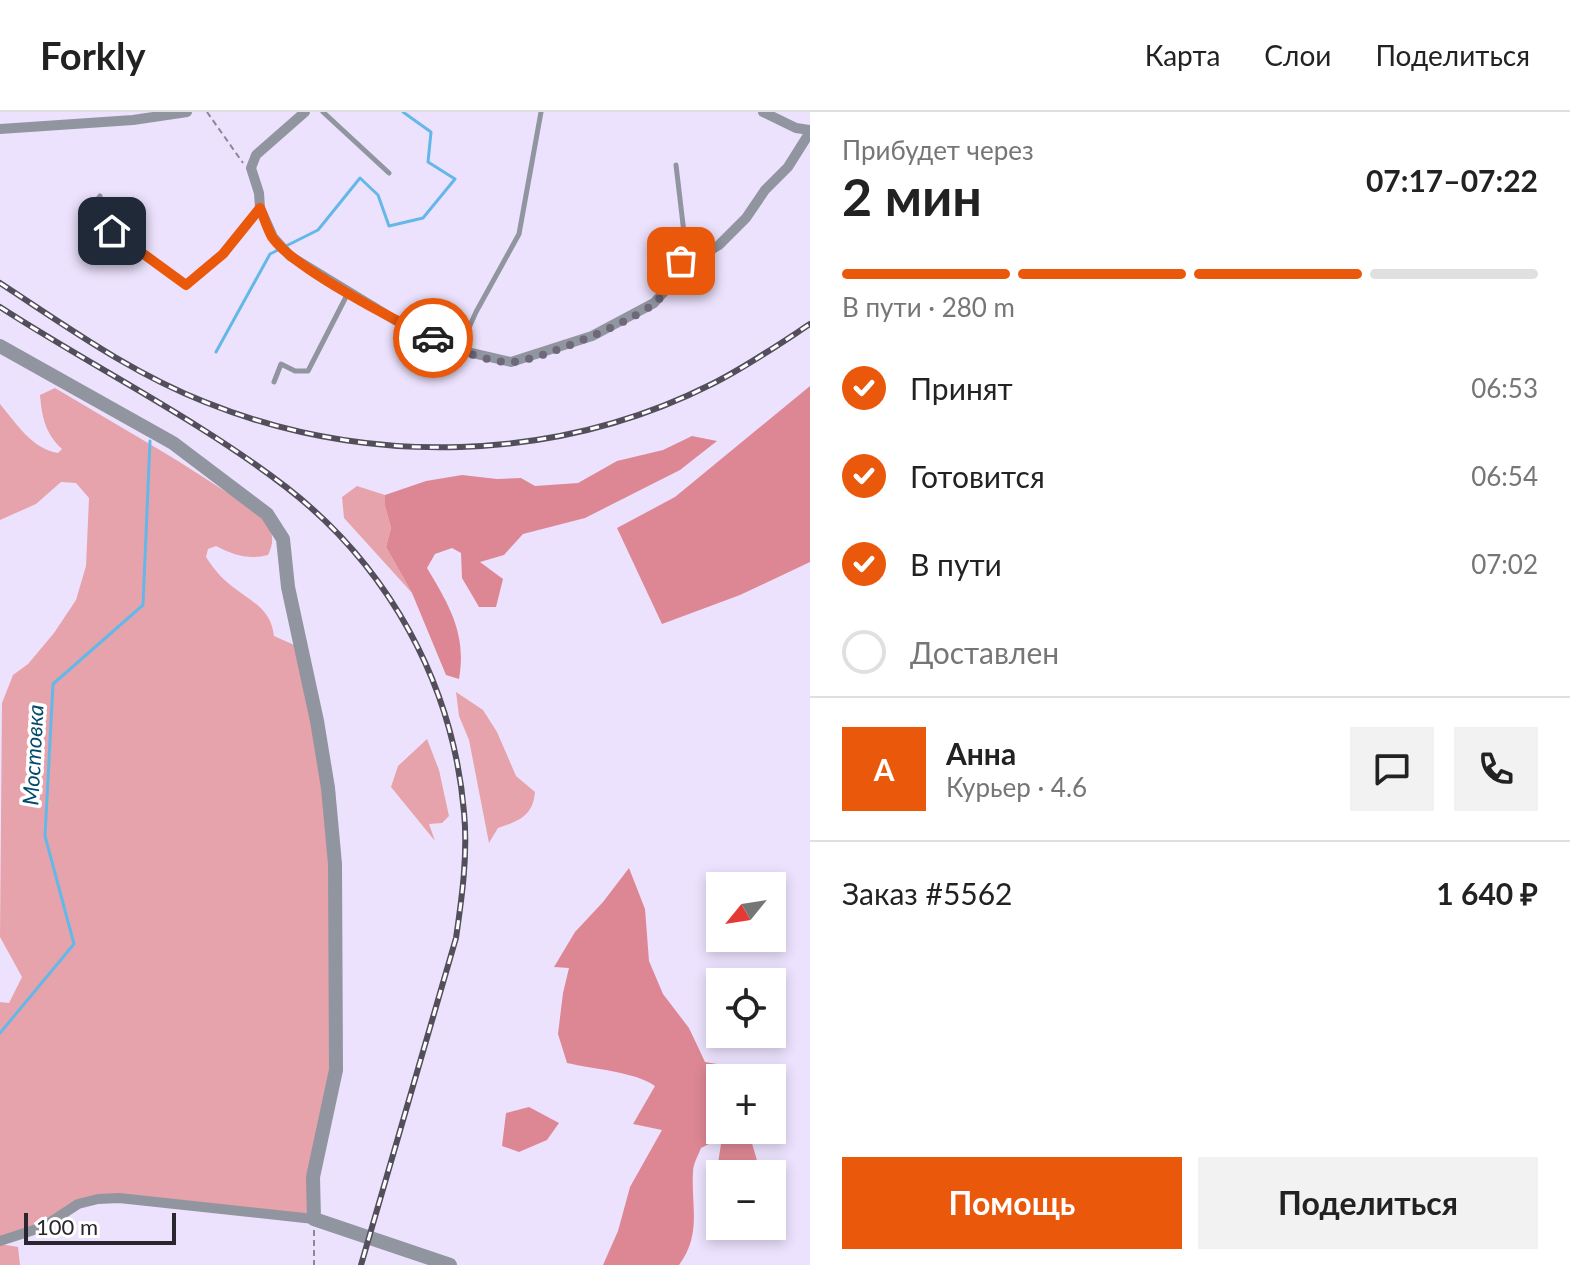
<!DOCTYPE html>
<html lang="ru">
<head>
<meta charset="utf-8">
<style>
	body { margin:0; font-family:Lato,sans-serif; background:#f2f2f2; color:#222; height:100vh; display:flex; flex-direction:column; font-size:30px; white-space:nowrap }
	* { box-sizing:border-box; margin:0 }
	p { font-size:26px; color:#767676 }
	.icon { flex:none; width:44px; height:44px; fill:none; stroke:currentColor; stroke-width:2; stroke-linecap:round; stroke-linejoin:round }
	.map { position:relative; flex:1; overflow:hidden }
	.side { display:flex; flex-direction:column; background:#fff; width:760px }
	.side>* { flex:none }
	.needle { width:52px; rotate:240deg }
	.tools { position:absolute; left:706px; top:760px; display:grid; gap:16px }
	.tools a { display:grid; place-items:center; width:80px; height:80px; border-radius:0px; background:#fff; box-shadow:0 4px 12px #0003; font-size:40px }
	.scale { position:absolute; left:24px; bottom:20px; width:152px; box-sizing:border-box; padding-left:8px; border:4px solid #2a2630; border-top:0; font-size:22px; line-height:28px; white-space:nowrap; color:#2a2630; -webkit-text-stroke:6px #fff; paint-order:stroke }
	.pin { position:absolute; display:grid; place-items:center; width:68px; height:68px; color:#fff; margin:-34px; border-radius:16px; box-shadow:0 4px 12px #0006 }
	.courier { position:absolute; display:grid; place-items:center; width:80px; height:80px; margin:-40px; border:6px solid #ea580c; border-radius:50%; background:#fff; color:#222; box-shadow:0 2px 10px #0007 }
	.summary em { font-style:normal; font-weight:700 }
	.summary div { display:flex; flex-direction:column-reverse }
	.summary { display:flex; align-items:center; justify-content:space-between; height:136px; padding:0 32px }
	h1 { font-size:52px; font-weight:700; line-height:60px }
	.bar { display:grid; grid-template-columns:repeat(4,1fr); gap:12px 8px; align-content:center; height:96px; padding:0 32px }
	.bar i { height:10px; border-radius:6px; background:#e0e0e0 }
	.bar .on { background:#ea580c }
	.bar p { grid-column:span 4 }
	.line { display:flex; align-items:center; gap:20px; padding:0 32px; border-top:2px solid #e0e0e0 }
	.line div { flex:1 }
	.round { display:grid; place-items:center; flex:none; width:84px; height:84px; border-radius:0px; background:#f2f2f2 }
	ol { padding:0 32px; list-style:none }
	li { display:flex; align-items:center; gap:24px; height:88px }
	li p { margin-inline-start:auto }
	li .icon { padding:8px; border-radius:50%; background:#ea580c; color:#fff; stroke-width:4 }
	li:last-child { color:#767676 }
	li i { width:44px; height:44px; border:4px solid #e0e0e0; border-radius:50% }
	.action { display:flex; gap:16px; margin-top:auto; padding:16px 32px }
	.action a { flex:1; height:92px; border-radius:0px; background:#ea580c; color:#fff; font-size:32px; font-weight:700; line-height:92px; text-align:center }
	.action a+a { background:#f2f2f2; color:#222 }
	header { display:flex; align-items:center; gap:48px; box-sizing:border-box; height:112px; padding:0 40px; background:#fff; border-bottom:2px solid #e0e0e0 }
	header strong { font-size:38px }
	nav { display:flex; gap:44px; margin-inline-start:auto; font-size:28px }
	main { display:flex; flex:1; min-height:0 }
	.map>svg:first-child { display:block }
	.green { fill:#e7a3ab }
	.forest { fill:#de8794 }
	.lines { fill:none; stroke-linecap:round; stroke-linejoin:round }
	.stream { stroke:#64b8e8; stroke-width:3 }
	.path { stroke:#8e8799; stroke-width:2; stroke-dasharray:6 4; stroke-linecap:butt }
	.service { stroke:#9195a0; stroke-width:5 }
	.minor { stroke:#9195a0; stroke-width:10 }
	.tertiary { stroke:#9195a0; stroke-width:14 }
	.rail-casing { stroke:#534e5b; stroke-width:6 }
	.rail { stroke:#fff; stroke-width:3; stroke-dasharray:9; stroke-linecap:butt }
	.done { stroke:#6e6878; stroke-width:8; stroke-dasharray:0 14.4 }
	.route { stroke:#ea580c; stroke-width:10 }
	.labels { text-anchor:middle; stroke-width:7; stroke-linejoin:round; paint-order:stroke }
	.water-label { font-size:22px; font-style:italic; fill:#014a6a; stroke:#fff }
</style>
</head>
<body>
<header>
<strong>Forkly</strong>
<nav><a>Карта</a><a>Слои</a><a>Поделиться</a></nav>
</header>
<main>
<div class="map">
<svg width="810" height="1153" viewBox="0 0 810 1153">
	<rect width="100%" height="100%" fill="#ece2fd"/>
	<!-- green -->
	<path class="green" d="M55 276C110 309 166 340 220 376 234 385 255 395 265 408 274 420 274 431 268 443 249 448 233 443 216 434L208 437 206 445C213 456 222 467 233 475 252 490 271 497 274 524L301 536 328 676 336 931 314 1107 98 1087 57 1108 0 1129V890L9 891 22 865 0 825 2 591 13 563 28 552 54 521 76 488 86 454 89 386 76 371 61 370 36 392 0 408V292C16 311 32 337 58 341L62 337C45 321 42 305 40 283Z
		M357 374 385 383V394L391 416 386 435 412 481 344 406 342 385Z
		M456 580 483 598 497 620 516 664 535 680C533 704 519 709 498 716L489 731 469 628 459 604Z
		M427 627 439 658 449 704 442 711 429 712 435 729 391 675 398 654Z
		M0 1132 18 1135 20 1153H0Z"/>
	<!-- forest -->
	<path class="forest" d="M810 274V450L740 483 662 512 617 416 675 385Z
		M692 324 717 329 680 358 585 406 523 422 504 443 480 450 503 467 496 495H479L462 466 461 441 452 436 435 442 427 456C449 493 467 522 459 567L446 563 412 481 386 435 391 416 385 394V383L426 369 462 363 497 367 521 366 535 374 578 371 617 349 663 338Z
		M629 756 645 797 649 849 663 882 689 916 705 950 729 954 732 966H720V1018H748L761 1062H720V1069L716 1064 721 1032 719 1027 701 1036C698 1044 693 1052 693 1060 691 1095 702 1122 679 1153H603L618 1119 630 1075 662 1018 633 1012 655 974C636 960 593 957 567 951L558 922 563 881 569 856 554 855 575 820 603 790Z
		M529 995 559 1011 547 1028 519 1040 502 1034 506 1001Z"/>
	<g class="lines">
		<!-- stream -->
		<path class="stream" d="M216 240 270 142 318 118 360 66 378 83 389 114 423 106 455 67 428 50 431 20 403 0
			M0 921 74 832 45 724 53 572 143 493 150 329"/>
		<!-- path -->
		<path class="path" d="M207 0 243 51
			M314 1118V1153"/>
		<!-- service -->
		<path class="service" d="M323 0 389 61
			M676 53 684 121 679 153
			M100 84 87 101 186 173 223 142 259 97
			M459 238 476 200 519 122 541 0
			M274 270 281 252 295 259H308L348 181"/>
		<!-- minor -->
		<path class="minor" d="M305 0 256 43 251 56 259 81 260 96 273 125 290 144 395 208 459 238 511 250 592 224 654 191 671 172 677 158 719 133 746 106 765 78 788 55 810 20
			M763 0 796 16 810 18
			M0 17 133 8 187 0
			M0 1129 43 1115 78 1092 98 1087 119 1086 314 1107"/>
		<!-- tertiary -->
		<path class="tertiary" d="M0 234 173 331 267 402 283 427 288 475 317 609 328 676 335 752 336 958 313 1065 314 1107 450 1153"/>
		<!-- rail casing -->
		<g class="rail-casing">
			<path id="rail" d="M0 171C66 214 131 261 205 290 367 355 555 351 712 272 746 255 778 233 810 212
				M0 195C93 255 199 308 286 375 388 454 453 571 464 700 468 742 462 785 456 826L361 1153"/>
		</g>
		<!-- rail -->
		<use href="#rail" class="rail"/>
	</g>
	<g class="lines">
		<!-- done -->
		<path class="done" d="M433 226C456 237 485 250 511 250 539 249 633 209 655 191 668 179 674 165 681 149"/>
		<!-- route -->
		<path class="route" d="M112 119 186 173 223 142 260 96C264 105 267 116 272 125 293 156 396 209 433 226"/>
	</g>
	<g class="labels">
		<!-- water labels -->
		<g class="water-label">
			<text transform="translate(33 643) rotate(-87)" y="8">Мостовка</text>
		</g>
	</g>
</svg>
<div class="tools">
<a><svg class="needle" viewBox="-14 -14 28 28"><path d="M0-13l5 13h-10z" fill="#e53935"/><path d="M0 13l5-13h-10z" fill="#767676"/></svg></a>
<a><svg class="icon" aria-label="locate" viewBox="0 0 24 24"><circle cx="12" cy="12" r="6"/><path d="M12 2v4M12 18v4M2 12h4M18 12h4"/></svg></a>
<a>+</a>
<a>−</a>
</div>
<div class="scale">100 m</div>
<div class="pin" style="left:681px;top:149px;background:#ea580c"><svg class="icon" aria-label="bag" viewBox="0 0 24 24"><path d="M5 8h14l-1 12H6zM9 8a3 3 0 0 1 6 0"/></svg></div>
<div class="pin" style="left:112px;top:119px;background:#1f2937"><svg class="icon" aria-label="home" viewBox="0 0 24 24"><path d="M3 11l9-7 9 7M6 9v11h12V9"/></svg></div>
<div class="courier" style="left:433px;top:226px"><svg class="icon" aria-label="car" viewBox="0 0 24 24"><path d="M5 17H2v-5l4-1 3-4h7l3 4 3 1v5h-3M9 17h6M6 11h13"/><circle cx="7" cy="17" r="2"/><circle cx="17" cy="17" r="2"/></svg></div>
</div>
<section class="side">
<div class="summary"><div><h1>2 мин</h1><p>Прибудет через</p></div><em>07:17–07:22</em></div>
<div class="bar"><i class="on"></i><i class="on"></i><i class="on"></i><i></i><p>В пути · 280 m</p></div>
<ol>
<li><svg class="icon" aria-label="check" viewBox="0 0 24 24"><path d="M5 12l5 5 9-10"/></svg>Принят<p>06:53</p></li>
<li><svg class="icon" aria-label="check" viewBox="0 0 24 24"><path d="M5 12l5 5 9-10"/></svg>Готовится<p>06:54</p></li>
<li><svg class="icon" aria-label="check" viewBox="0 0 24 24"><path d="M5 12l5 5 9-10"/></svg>В пути<p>07:02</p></li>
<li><i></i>Доставлен</li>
</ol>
<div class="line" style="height:144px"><b class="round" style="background:#ea580c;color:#fff">А</b><div><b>Анна</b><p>Курьер · 4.6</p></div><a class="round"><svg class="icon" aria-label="chat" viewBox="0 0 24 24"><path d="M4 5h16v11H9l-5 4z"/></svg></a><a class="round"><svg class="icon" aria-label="phone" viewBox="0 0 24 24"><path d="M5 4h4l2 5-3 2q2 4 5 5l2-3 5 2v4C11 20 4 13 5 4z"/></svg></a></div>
<div class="line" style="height:104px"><div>Заказ #5562</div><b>1 640 ₽</b></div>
<div class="action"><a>Помощь</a><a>Поделиться</a></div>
</section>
</main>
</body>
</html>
